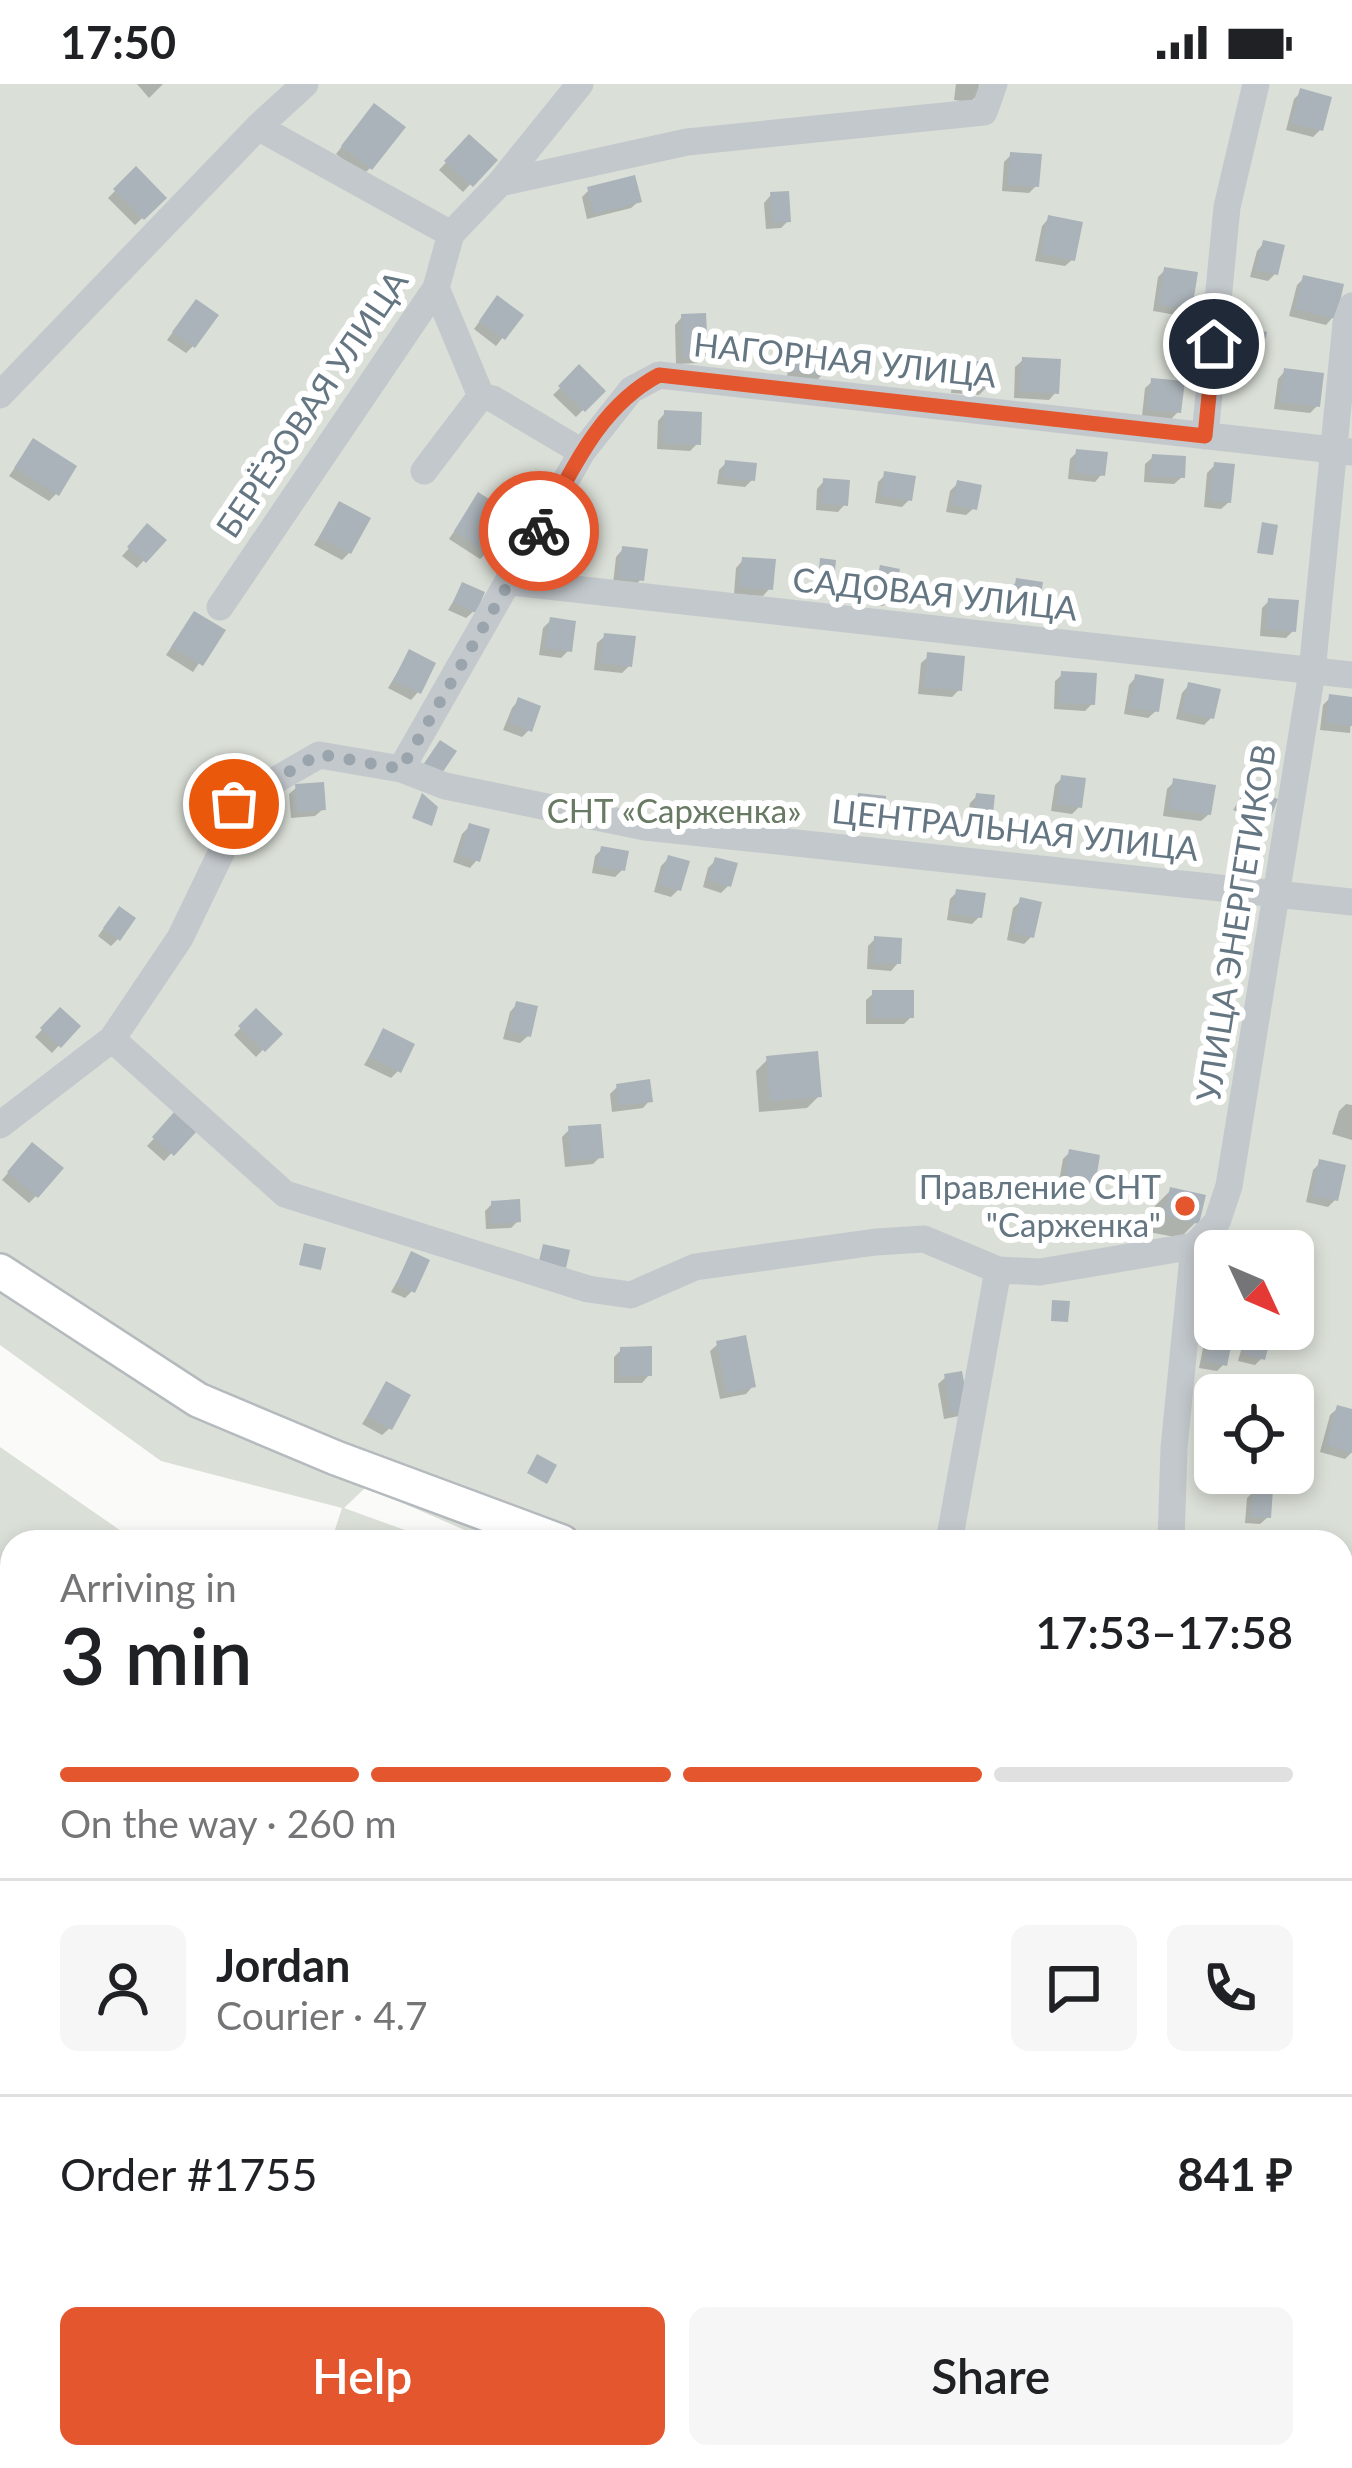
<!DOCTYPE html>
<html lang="en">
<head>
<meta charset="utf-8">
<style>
	body { margin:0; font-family:Lato,sans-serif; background:#f6f6f6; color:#202124; height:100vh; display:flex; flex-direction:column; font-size:45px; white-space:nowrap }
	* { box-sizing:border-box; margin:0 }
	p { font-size:39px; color:#757577 }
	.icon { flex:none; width:66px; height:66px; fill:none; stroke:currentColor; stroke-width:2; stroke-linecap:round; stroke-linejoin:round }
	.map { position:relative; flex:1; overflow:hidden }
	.sheet { position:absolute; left:0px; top:1446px; width:1353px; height:939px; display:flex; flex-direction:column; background:#fff; border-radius:36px 36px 0 0; box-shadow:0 6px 18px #0003 }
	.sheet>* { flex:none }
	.needle { width:78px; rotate:134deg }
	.controls { position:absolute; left:1194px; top:1146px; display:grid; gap:24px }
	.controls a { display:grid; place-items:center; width:120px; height:120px; border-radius:18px; background:#fff; box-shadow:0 6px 18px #0003; font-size:60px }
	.pin { position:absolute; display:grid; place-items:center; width:102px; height:102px; color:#fff; margin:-51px; border:6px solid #fff; border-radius:50%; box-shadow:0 3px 12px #0007 }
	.courier { position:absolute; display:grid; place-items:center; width:120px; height:120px; margin:-60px; border:9px solid #e4572e; border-radius:50%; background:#fff; color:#222; box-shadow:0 3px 15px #0007 }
	.overview em { font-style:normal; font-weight:600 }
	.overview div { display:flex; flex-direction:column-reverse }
	.overview { display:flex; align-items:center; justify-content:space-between; height:204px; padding:0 60px }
	h1 { font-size:78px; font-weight:600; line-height:90px }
	.bar { display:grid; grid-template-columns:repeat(4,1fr); gap:18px 12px; align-content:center; height:144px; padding:0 60px }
	.bar i { height:15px; border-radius:9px; background:#e0e0e0 }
	.bar .active { background:#e4572e }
	.bar p { grid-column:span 4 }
	.line { display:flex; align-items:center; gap:30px; padding:0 60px; border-top:3px solid #e0e0e0 }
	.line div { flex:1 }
	.round { display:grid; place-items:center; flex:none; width:126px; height:126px; border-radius:18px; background:#f6f6f6 }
	.primary-button { display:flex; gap:24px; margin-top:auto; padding:24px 60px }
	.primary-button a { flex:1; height:138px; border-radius:18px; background:#e4572e; color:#fff; font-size:48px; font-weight:600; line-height:138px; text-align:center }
	.primary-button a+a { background:#f6f6f6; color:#202124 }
	.status { display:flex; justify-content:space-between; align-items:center; height:84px; padding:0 60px; background:#fff; direction:ltr }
	.status svg { height:33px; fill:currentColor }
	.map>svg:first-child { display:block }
	.green { fill:#dadfd7; fill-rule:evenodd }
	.shadow { fill:#0003 }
	.building { fill:#aab3b9 }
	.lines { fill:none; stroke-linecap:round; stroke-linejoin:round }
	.major-casing { stroke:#b5babe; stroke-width:38 }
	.minor { stroke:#c3c8cc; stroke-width:27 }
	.major { stroke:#fff; stroke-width:33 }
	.done { stroke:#99a4ac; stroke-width:12; stroke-dasharray:0 21.6 }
	.route { stroke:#e4572e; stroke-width:15 }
	.poi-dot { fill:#e4572e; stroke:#fff; stroke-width:4.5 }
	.labels { text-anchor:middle; stroke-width:12; stroke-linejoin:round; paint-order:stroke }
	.street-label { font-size:33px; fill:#657683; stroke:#fff }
	.park-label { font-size:33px; fill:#687a64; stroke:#fff }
	.poi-label { font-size:33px; fill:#657683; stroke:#fff; text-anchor:end }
</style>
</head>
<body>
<div class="status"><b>17:50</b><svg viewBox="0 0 49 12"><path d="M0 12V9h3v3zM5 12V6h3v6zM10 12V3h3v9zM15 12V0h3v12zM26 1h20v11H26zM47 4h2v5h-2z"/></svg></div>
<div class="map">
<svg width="1352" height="2384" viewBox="0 0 1352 2384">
	<rect width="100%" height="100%" fill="#fafaf8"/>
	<!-- green -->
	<path class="green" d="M0 0H1352V1776L1341 1772V1458H492L366 1403 344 1424 438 1458H331L342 1424 161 1377 0 1261ZM1215 1167H1293V1245H1215ZM1215 1311H1293V1389H1215Z
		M0 1363 137 1458H12V2373H1341V1779L1352 1783V2384H0Z"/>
	<!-- shadow -->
	<path class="shadow" d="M137 0H163L149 14Z
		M956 0H979L978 11 970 18 954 16Z
		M1301 8 1320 46 1313 53 1286 46 1294 15Z
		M367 30 370 84 363 91 336 70Z
		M469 54 493 76 463 108 439 86Z
		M1011 71 1037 101 1029 109 1002 107 1004 78Z
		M136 86 163 114 135 141 108 114Z
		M589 106 639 117 631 124 587 135 582 113Z
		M771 111 788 137 781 144 766 145 764 119Z
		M1049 134 1073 175 1065 182 1035 177 1042 142Z
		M1264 159 1276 189 1268 197 1250 193 1257 167Z
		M1165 186 1189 224 1182 232 1153 227 1158 193Z
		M1304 194 1333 233 1326 241 1289 232 1297 201Z
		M490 223 520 232 496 262 474 245Z
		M189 226 193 262 186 269 167 256Z
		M682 233 705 271 698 279 676 280 675 241Z
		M1234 243 1258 273 1251 280 1222 273 1227 251Z
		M798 264 823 290 816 297 787 293 790 272Z
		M1023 276 1056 308 1049 316 1014 314 1015 283Z
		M960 279 986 304 979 311 951 309 953 286Z
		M579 285 602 307 576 333 553 311Z
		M1285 287 1317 322 1310 329 1274 325 1278 295Z
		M1153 297 1178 328 1171 335 1142 332 1145 304Z
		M665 329 698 359 690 367 657 365 658 337Z
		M33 358 56 410 49 417 9 392Z
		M1077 368 1102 390 1095 398 1068 395 1070 375Z
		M1153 373 1182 393 1174 400 1144 398 1145 380Z
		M726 379 753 395 745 403 717 400 719 386Z
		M1215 381 1229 418 1221 425 1204 423 1207 389Z
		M885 391 910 415 902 423 875 419 878 398Z
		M824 397 845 420 838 428 816 426 817 405Z
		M958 399 974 424 966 431 946 428 950 407Z
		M478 412 488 468 480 475 449 455Z
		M339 421 349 469 342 476 314 461Z
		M148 443 162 456 137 484 122 472Z
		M623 465 641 495 634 503 613 500 616 473Z
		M743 476 770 504 763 512 734 510 736 484Z
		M881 484 891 515 883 522 868 520 874 492Z
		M1017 497 1036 524 1029 531 1006 528 1010 505Z
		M463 501 474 527 466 534 448 526Z
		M1269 517 1294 546 1286 554 1260 552 1262 524Z
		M551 536 569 566 561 574 539 571 543 544Z
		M188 538 221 547 193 588 166 571Z
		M605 552 629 582 622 589 594 586 597 559Z
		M409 569 418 608 411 616 388 604Z
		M929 572 959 606 952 613 918 610 921 579Z
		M1063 590 1092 620 1085 627 1054 625 1055 597Z
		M1136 593 1156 627 1148 634 1124 630 1129 601Z
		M1189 601 1211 634 1204 641 1176 635 1182 609Z
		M1330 614 1352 616 1350 649 1320 646 1323 621Z
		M519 616 529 646 522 653 503 646 512 624Z
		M1062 694 1079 723 1072 730 1051 727 1055 701Z
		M1174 698 1209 730 1201 737 1163 732 1167 705Z
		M297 703 323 725 315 732 291 734 289 710Z
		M1245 707 1270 728 1262 736 1233 726Z
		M859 712 881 736 873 743 849 741 852 719Z
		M977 712 989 737 981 745 966 743 970 719Z
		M470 742 477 776 470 784 453 778 462 750Z
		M602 765 622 786 615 793 592 789 595 772Z
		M669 774 679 805 671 813 654 808 661 782Z
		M716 776 729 801 721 809 703 803 708 784Z
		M957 808 979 833 972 840 947 836 950 815Z
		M1021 817 1031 853 1024 860 1007 856 1013 824Z
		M112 833 118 855 111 862 98 852Z
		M875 855 898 879 891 887 867 885 868 862Z
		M874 909 911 933 904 940H866V916Z
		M517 920 528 952 520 959 503 955 510 928Z
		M60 927 77 942 52 969 35 953Z
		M256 928 278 950 256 973 234 951Z
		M383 948 398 987 391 994 364 981Z
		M768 975 819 1012 807 1024 759 1028 756 987Z
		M617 1003 650 1016 643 1024 612 1028 610 1010Z
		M1346 1020 1352 1021V1056L1332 1050 1339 1027Z
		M175 1032 192 1047 164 1077 147 1062Z
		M570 1045 600 1073 593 1080 565 1083 562 1053Z
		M1070 1068 1092 1100 1084 1108 1058 1103 1063 1075Z
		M25 1069 36 1112 29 1119 2 1096Z
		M1320 1079 1335 1116 1328 1123 1306 1118 1313 1086Z
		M1171 1106 1196 1138 1180 1154 1149 1148 1155 1122Z
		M492 1120 518 1137 511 1144 486 1145 485 1127Z
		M412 1171V1207L405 1214 391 1208Z
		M1247 1245H1270L1262 1274 1255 1281 1238 1277Z
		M1212 1252 1224 1280 1217 1287 1199 1284 1204 1259Z
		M718 1260 753 1302 746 1310 720 1315 710 1267Z
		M621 1266 649 1291 642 1299H614V1273Z
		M946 1293 966 1325 959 1332 944 1335 938 1300Z
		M386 1301 390 1344 382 1351 362 1340Z
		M1338 1324 1352 1328V1368L1345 1375 1320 1368 1330 1331Z
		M1254 1407 1268 1433 1260 1440 1245 1439 1247 1414Z"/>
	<!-- building -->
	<path class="building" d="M1300 4 1332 13 1323 47 1291 39Z
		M374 19 406 43 372 86 341 62Z
		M469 50 498 76 473 103 444 77Z
		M1010 68 1042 70 1039 103 1008 101Z
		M136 82 167 114 144 136 113 105Z
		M635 91 642 118 594 130 587 103Z
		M789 107 791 138 773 139 770 108Z
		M1048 131 1083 138 1075 177 1041 170Z
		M1263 156 1285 161 1278 191 1256 186Z
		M1164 183 1198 188 1192 226 1159 221Z
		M1303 191 1344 200 1336 235 1295 225Z
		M497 211 524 231 505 256 479 237Z
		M196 215 219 231 195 264 172 248Z
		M706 229 708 272 683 274 681 230Z
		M1234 240 1267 248 1261 274 1227 266Z
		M797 261 830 266 826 292 793 287Z
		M1022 273 1061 275 1059 310 1020 307Z
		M959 276 991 278 989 305 957 303Z
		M579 280 606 307 585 328 558 302Z
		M1284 284 1324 289 1320 323 1280 318Z
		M1151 294 1185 297 1181 329 1148 326Z
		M664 326 702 328 701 361 663 359Z
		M33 354 77 382 59 412 14 384Z
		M1076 365 1108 368 1105 392 1074 389Z
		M1152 370 1186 372 1185 394 1150 392Z
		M725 376 757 379 755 397 723 394Z
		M1214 378 1235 380 1231 419 1210 417Z
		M884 387 916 392 912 417 881 412Z
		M823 394 850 396 848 422 822 420Z
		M957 396 982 401 977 426 952 421Z
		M478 408 514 431 490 470 454 447Z
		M339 417 371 434 351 470 319 453Z
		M1262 438 1278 441 1273 471 1257 469Z
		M147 439 167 456 146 479 127 463Z
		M622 462 648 465 644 497 619 494Z
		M742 473 776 475 773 506 739 503Z
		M820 474 836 476 833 508 817 506Z
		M880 481 900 485 893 517 874 513Z
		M1016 494 1043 498 1039 525 1012 521Z
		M462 498 485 508 476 529 453 518Z
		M1268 514 1299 516 1296 548 1266 545Z
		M194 527 226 546 203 582 171 563Z
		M550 533 576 537 572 568 545 564Z
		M604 549 636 552 632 583 600 579Z
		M409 565 436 579 421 610 393 597Z
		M927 568 965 572 962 607 924 603Z
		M1061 587 1097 589 1095 621 1059 619Z
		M1135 590 1164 595 1159 628 1130 624Z
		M1188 598 1221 605 1214 635 1182 628Z
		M1329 610 1352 613V642L1326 639Z
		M518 613 541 622 532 648 509 639Z
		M440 656 457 667 440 692 423 681Z
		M1061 691 1086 694 1082 724 1057 720Z
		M1173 694 1216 701 1211 731 1169 725Z
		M324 698 326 726 297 728 295 700Z
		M1244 703 1278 715 1272 730 1239 718Z
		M422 709 438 723 432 742 412 734Z
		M858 709 886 712 884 738 855 735Z
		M976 709 995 711 992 739 972 736Z
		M469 739 490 745 480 778 459 771Z
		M601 762 629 767 625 787 597 782Z
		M668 771 690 777 681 807 659 801Z
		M715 773 738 779 731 803 708 796Z
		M956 805 986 809 982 834 952 830Z
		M1020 813 1042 818 1034 854 1012 849Z
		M119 822 136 834 120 857 103 844Z
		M874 852 902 854 901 880 873 879Z
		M872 906H914V934H872Z
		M516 917 538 922 531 953 509 948Z
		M60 923 81 942 61 964 40 944Z
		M256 924 283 950 265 968 238 942Z
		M383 944 415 960 401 989 369 973Z
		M818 967 822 1013 770 1017 766 972Z
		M650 995 653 1018 619 1022 616 1000Z
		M175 1027 197 1047 174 1072 152 1053Z
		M601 1040 604 1074 571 1077 568 1042Z
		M32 1058 64 1084 38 1114 7 1088Z
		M1069 1065 1100 1071 1095 1102 1064 1096Z
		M1319 1075 1346 1081 1338 1117 1312 1112Z
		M1170 1103 1206 1111 1199 1140 1164 1132Z
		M520 1115 521 1138 492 1140 491 1117Z
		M304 1159 326 1164 321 1186 299 1181Z
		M543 1160 570 1166 566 1184 539 1177Z
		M411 1167 430 1176 415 1209 396 1200Z
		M1052 1216 1070 1217 1068 1238 1051 1237Z
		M1250 1245H1273L1265 1276 1244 1270Z
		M1211 1249 1233 1253 1227 1282 1205 1277Z
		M746 1251 756 1303 727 1309 716 1257Z
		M652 1262V1292L620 1293V1263Z
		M962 1287 969 1326 951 1329 944 1290Z
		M386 1297 411 1311 392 1346 367 1332Z
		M1337 1321 1352 1325V1369L1326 1361Z
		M537 1370 557 1381 547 1400 527 1389Z
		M1253 1404 1273 1405 1271 1434 1251 1433Z
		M761 2373H799V2384H761Z"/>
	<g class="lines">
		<!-- major casing -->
		<g class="major-casing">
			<path id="major" d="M0 1187 198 1316 336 1374 562 1458
				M1341 1746 1352 1750"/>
		</g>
		<!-- minor -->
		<path class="minor" d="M258 43 451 150
			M500 99 687 58 984 28 994 0
			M436 204 481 312 493 315 582 368
			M0 311 258 43 305 0
			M1205 352 1227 123 1256 0
			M424 387 481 312
			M511 498 1352 591
			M220 523 436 204 451 150 500 99 580 0
			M401 685 582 368 631 306 659 291 1352 368
			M112 955 285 1110 588 1205 631 1211 695 1183 876 1158 924 1155 998 1186 1040 1188 1194 1162
			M0 1041 112 955 180 854 222 767 234 720 319 671 401 685 445 702 645 743 1352 818
			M949 1458 998 1186
			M1171 1458 1174 1364 1194 1162 1217 1138 1229 1102 1312 588 1346 239 1352 222
			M1341 2031 1352 2036
			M1341 2320 1352 2324
			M697 2384V2373
			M1028 2384 1032 2373"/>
		<!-- major -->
		<use href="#major" class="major"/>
	</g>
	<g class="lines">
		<!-- done -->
		<path class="done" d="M234 720 319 670 401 685 539 447"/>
		<!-- route -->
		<path class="route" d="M539 447C571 389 598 323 659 291L1205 352 1214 260"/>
	</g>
	<!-- markers -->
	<circle class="poi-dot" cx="1185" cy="1122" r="12"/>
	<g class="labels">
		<!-- street labels -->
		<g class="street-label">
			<text transform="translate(845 276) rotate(6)" y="12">НАГОРНАЯ УЛИЦА</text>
			<text transform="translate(312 320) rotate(-56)" y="12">БЕРЁЗОВАЯ УЛИЦА</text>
			<text transform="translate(935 510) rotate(6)" y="12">САДОВАЯ УЛИЦА</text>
			<text transform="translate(1015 746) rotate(6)" y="12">ЦЕНТРАЛЬНАЯ УЛИЦА</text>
			<text transform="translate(1236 839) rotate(-81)" y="12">УЛИЦА ЭНЕРГЕТИКОВ</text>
		</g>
		<!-- park labels -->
		<g class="park-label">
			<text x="674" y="739">СНТ «Сарженка»</text>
		</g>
		<!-- poi labels -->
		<g class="poi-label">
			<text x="1161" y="1115">Правление СНТ<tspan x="1161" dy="38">"Сарженка"</tspan></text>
		</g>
	</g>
</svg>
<div class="controls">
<a><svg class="needle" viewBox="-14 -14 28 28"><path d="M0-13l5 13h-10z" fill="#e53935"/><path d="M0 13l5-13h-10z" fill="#757577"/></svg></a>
<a><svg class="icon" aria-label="locate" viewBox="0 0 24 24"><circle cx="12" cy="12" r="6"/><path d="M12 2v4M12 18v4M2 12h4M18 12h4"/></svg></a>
</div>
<div class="pin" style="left:234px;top:720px;background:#ea580c"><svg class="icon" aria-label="bag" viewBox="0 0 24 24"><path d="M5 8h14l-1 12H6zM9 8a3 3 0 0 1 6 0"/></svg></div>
<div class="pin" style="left:1214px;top:260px;background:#1f2937"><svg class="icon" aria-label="home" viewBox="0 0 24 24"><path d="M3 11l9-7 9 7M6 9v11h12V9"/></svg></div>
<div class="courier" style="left:539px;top:447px"><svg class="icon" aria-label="bike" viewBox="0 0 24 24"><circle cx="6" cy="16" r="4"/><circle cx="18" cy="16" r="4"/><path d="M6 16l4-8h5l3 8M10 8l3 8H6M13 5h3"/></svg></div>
<section class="sheet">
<div class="overview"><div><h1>3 min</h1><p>Arriving in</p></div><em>17:53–17:58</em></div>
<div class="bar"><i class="active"></i><i class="active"></i><i class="active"></i><i></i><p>On the way · 260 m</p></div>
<div class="line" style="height:216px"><a class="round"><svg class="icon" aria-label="person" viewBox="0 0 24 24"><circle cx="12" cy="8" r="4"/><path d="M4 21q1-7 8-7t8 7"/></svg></a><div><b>Jordan</b><p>Courier · 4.7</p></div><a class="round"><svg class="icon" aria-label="chat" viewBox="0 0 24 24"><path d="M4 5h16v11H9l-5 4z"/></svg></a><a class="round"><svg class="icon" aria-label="phone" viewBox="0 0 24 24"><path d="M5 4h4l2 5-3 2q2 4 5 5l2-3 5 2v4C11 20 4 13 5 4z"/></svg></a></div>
<div class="line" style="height:156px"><div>Order #1755</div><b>841 ₽</b></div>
<div class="primary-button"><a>Help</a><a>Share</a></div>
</section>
</div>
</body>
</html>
